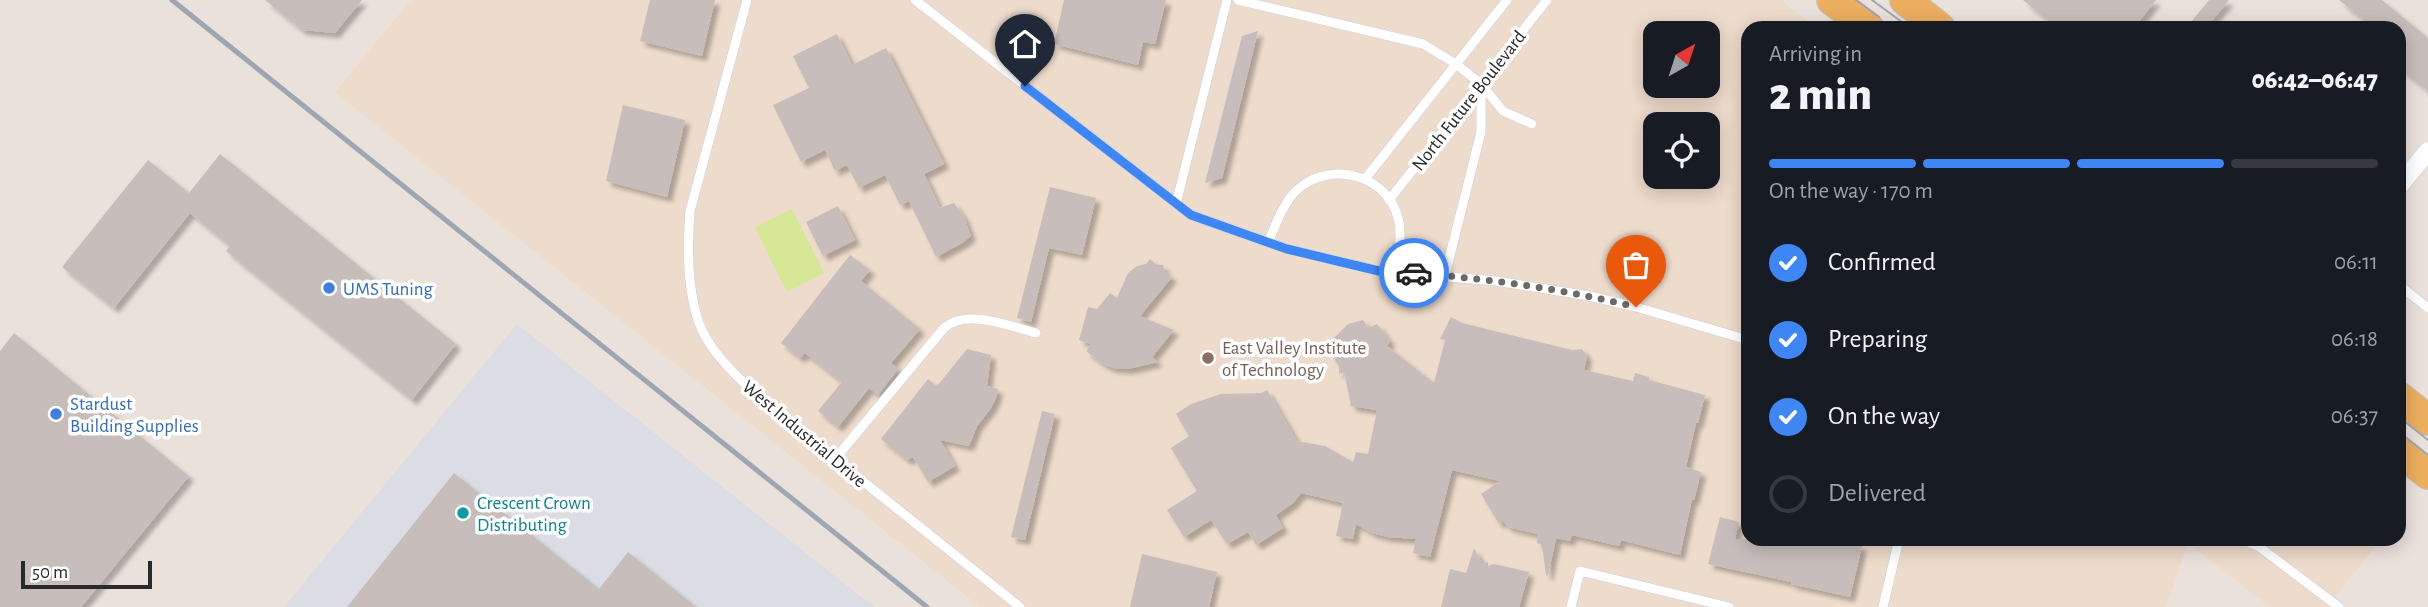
<!DOCTYPE html>
<html lang="en">
<head>
<meta charset="utf-8">
<style>
	body { margin:0; font-family:"Alegreya Sans",sans-serif; background:#20242c; color:#f1f3f6; height:100vh; display:flex; flex-direction:column; font-size:26px; white-space:nowrap }
	* { box-sizing:border-box; margin:0 }
	p { font-size:23px; color:#9ea1a6 }
	.icon { flex:none; width:38px; height:38px; fill:none; stroke:currentColor; stroke-width:2; stroke-linecap:round; stroke-linejoin:round }
	.map { position:relative; flex:1; overflow:hidden }
	.panel { position:absolute; left:1741px; top:21px; width:665px; height:525px; display:flex; flex-direction:column; background:#171b24; border-radius:21px; box-shadow:0 4px 18px #0003 }
	.panel>* { flex:none }
	.needle { width:46px; rotate:39deg }
	.tools { position:absolute; left:1643px; top:21px; display:grid; gap:14px }
	.tools a { display:grid; place-items:center; width:77px; height:77px; border-radius:14px; background:#171b24; box-shadow:0 4px 18px #0003; font-size:35px }
	.scale { position:absolute; left:21px; bottom:18px; width:131px; box-sizing:border-box; padding-left:7px; border:4px solid #292929; border-top:0; font-size:19px; line-height:24px; white-space:nowrap; color:#292929; -webkit-text-stroke:5px #fff; paint-order:stroke }
	.pin { position:absolute; display:grid; place-items:center; width:60px; height:60px; color:#fff; margin:-72px -30px; border-radius:50% 50% 50% 0; rotate:-45deg; box-shadow:0 0 7px #0007 }
	.pin .icon { rotate:45deg }
	.courier { position:absolute; display:grid; place-items:center; width:70px; height:70px; margin:-35px; border:5px solid #3f86f5; border-radius:50%; background:#fff; color:#222; box-shadow:0 2px 9px #0007 }
	.headline em { font-style:normal; font-weight:800 }
	.headline div { display:flex; flex-direction:column-reverse }
	.headline { display:flex; align-items:center; justify-content:space-between; height:119px; padding:0 28px }
	h1 { font-size:46px; font-weight:800; line-height:52px }
	.bar { display:grid; grid-template-columns:repeat(4,1fr); gap:10px 7px; align-content:center; height:84px; padding:0 28px }
	.bar i { height:9px; border-radius:5px; background:#363941 }
	.bar .current { background:#3f86f5 }
	.bar p { grid-column:span 4 }
	ol { padding:0 28px; list-style:none }
	li { display:flex; align-items:center; gap:21px; height:77px }
	li p { margin-inline-start:auto }
	li .icon { padding:7px; border-radius:50%; background:#3f86f5; color:#fff; stroke-width:4 }
	li:last-child { color:#9ea1a6 }
	li i { width:38px; height:38px; border:4px solid #363941; border-radius:50% }
	.map>svg:first-child { display:block }
	.industrial { fill:#dcdce4 }
	.education { fill:#eddbcb; fill-rule:evenodd }
	.pitch { fill:#d6e895 }
	.building { fill:#c7bebb; filter:url(#shadow) }
	.lines { fill:none; stroke-linecap:round; stroke-linejoin:round }
	.service-casing { stroke:#cad0db; stroke-width:10 }
	.minor-casing { stroke:#cad0db; stroke-width:19 }
	.primary-casing { stroke:#c3c3c3; stroke-width:32 }
	.service { stroke:#fff; stroke-width:9 }
	.minor { stroke:#fff; stroke-width:18 }
	.primary { stroke:#ecae5f; stroke-width:30 }
	.tram { stroke:#9ea6b3; stroke-width:2 }
	.rail { stroke:#9ea6b3; stroke-width:5 }
	.done { stroke:#6d6967; stroke-width:7; stroke-dasharray:0 12.6 }
	.route { stroke:#3f86f5; stroke-width:9 }
	.shop-dot { fill:#3f7fe0; stroke:#fff; stroke-width:2.5 }
	.education-dot { fill:#8d6e63; stroke:#fff; stroke-width:2.5 }
	.culture-dot { fill:#0f9aa8; stroke:#fff; stroke-width:2.5 }
	.labels { text-anchor:middle; stroke-width:7; stroke-linejoin:round; paint-order:stroke }
	.street-label { font-size:19px; fill:#292929; stroke:#fff }
	.shop-label { font-size:19px; fill:#366cbe; stroke:#fff; text-anchor:start }
	.education-label { font-size:19px; fill:#785e54; stroke:#fff; text-anchor:start }
	.culture-label { font-size:19px; fill:#0d838f; stroke:#fff; text-anchor:start }
</style>
</head>
<body>
<div class="map">
<svg width="2428" height="607" viewBox="0 0 2428 607">
	<defs>
		<filter id="shadow"><feDropShadow dx="5" dy="5" stdDeviation="2" flood-color="#0004"/></filter>
	</defs>
	<rect width="100%" height="100%" fill="#ebe1db"/>
	<!-- industrial -->
	<path class="industrial" d="M517 324 874 607H284Z"/>
	<!-- education -->
	<path class="education" d="M411 0H1781L1816 28H1748V539H2381L2327 607H2270L2188 543 2166 607H980L335 92ZM1656 33H1708V86H1656ZM1656 124H1708V177H1656Z"/>
	<!-- pitch -->
	<path class="pitch" d="M792 209 824 273 787 292 755 227Z"/>
	<!-- building -->
	<path class="building" d="M265 0H362L335 33 302 30Z
		M650 0H715L702 56 640 41Z
		M1064 0H1166L1155 44 1143 42 1138 65 1054 44Z
		M2023 0H2156L2134 28H2057Z
		M2209 0H2229L2206 28H2186Z
		M2339 0H2382L2428 38V91L2399 68V28H2374Z
		M1258 31 1222 178 1205 183 1242 36Z
		M837 34 852 65 886 48 944 164 924 174 940 208 954 203 964 217 971 236 962 243 936 257 909 201 900 205 885 175 859 188 847 165 835 171 825 150 801 162 773 105 809 88 793 56Z
		M623 105 685 120 667 197 606 181Z
		M220 154 456 344 412 400 226 251 230 246 190 213 114 308 62 267 148 160 189 193Z
		M1050 187 1096 198 1082 255 1049 248 1031 322 1017 318Z
		M838 206 855 240 823 256 806 222Z
		M850 255 870 270 861 281 920 329 891 363 898 369 878 395 869 388 838 427 818 411 842 382 805 353 800 358 781 343Z
		M1150 259 1157 265H1163L1165 272 1172 277 1140 316 1174 330 1152 357 1158 362 1128 369 1113 368 1103 364 1086 351 1091 344 1079 340 1088 307 1097 309 1110 293 1117 298 1128 273 1137 266 1146 264Z
		M1451 317 1462 323 1572 350 1582 349 1587 356 1584 370 1633 381 1635 373 1649 377V380L1705 395 1698 423H1696L1686 467 1701 472 1694 500 1692 499 1680 555 1621 540 1619 546 1572 535 1570 541 1556 538 1548 576 1546 575 1542 545 1537 543 1538 534 1508 527 1503 521 1499 524 1481 494 1500 481 1452 470 1430 557 1413 553 1416 539 1388 537 1372 533 1356 524 1353 539 1336 536 1343 503 1301 493 1293 503 1276 515 1283 528 1256 545 1248 532 1227 544 1211 520 1184 537 1167 510 1197 491 1171 448 1189 436 1176 414 1191 404 1221 394 1261 393 1267 390 1297 441 1325 446 1353 462 1356 452 1368 454 1377 410 1351 406 1344 372 1339 374V366L1330 353 1339 348 1333 339 1348 324 1363 320 1368 328 1377 324 1390 341 1387 346 1434 383 1445 340 1440 339Z
		M14 333 189 476 81 607H0V351Z
		M967 349 991 355 987 386 998 389 996 398 991 408 977 426 969 446 940 440 955 466 928 482 913 457 907 460 881 439 928 379 937 386Z
		M1042 411 1055 414 1025 540 1011 537Z
		M454 473 599 589 628 552 696 607H347Z
		M1720 517 1739 522 1735 539H1813L1840 545 1841 541 1862 546 1850 597 1791 584V582L1708 564Z
		M1474 548 1482 564 1488 562V566L1494 564 1529 572 1519 607H1441L1450 569 1466 573Z
		M1142 554 1217 572 1209 607H1130Z"/>
	<g class="lines">
		<!-- service casing -->
		<g class="service-casing">
			<path id="service" d="M747 0 690 211C687 247 687 288 699 323 710 353 738 377 760 399L1020 607
				M915 0 1191 215 1288 249 1379 271 1496 281 1589 296 1636 307 1748 340
				M1238 0 1423 44 1456 64 1481 84 1503 111 1532 124
				M1365 179 1507 0
				M1389 200 1547 0
				M1176 204 1227 0
				M1268 242C1276 225 1283 203 1297 190 1329 160 1387 174 1398 218 1403 235 1398 254 1394 272
				M1445 275 1481 132V84
				M2399 285 2428 308
				M835 459 944 328C968 308 1008 326 1036 333
				M2241 539 2258 546 2339 607
				M1571 607 1580 571 1729 607
				M1883 607 1899 539"/>
		</g>
		<!-- minor casing -->
		<g class="minor-casing">
			<path id="minor" d="M2399 186 2428 151"/>
		</g>
		<!-- primary casing -->
		<g class="primary-casing">
			<path id="primary" d="M1832 0 1869 28
				M1905 0 1940 28
				M2399 397 2428 420
				M2399 451 2428 474"/>
		</g>
		<!-- service -->
		<use href="#service" class="service"/>
		<!-- minor -->
		<use href="#minor" class="minor"/>
		<!-- primary -->
		<use href="#primary" class="primary"/>
		<!-- tram -->
		<path class="tram" d="M1856 0 1879 17
			M1872 0 1910 28
			M2399 417 2428 440
			M2399 432 2428 455"/>
		<!-- rail -->
		<path class="rail" d="M172 0 927 607"/>
	</g>
	<g class="lines">
		<!-- done -->
		<path class="done" d="M1414 273C1489 279 1564 289 1636 307"/>
		<!-- route -->
		<path class="route" d="M1025 86 1191 215 1287 249 1379 271 1414 273"/>
	</g>
	<!-- markers -->
	<g class="shop-dot">
		<circle cx="329" cy="288" r="7"/>
		<circle cx="56" cy="414" r="7"/>
	</g>
	<circle class="education-dot" cx="1208" cy="358" r="7"/>
	<circle class="culture-dot" cx="463" cy="513" r="7"/>
	<g class="labels">
		<!-- street labels -->
		<g class="street-label">
			<text transform="translate(1468 100) rotate(-52)" y="7">North Future Boulevard</text>
			<text transform="translate(805 433) rotate(40)" y="7">West Industrial Drive</text>
		</g>
		<!-- shop labels -->
		<g class="shop-label">
			<text x="343" y="295">UMS Tuning</text>
			<text x="70" y="410">Stardust<tspan x="70" dy="22">Building Supplies</tspan></text>
		</g>
		<!-- education labels -->
		<g class="education-label">
			<text x="1222" y="354">East Valley Institute<tspan x="1222" dy="22">of Technology</tspan></text>
		</g>
		<!-- culture labels -->
		<g class="culture-label">
			<text x="477" y="509">Crescent Crown<tspan x="477" dy="22">Distributing</tspan></text>
		</g>
	</g>
</svg>
<div class="tools">
<a><svg class="needle" viewBox="-14 -14 28 28"><path d="M0-13l5 13h-10z" fill="#e53935"/><path d="M0 13l5-13h-10z" fill="#9ea1a6"/></svg></a>
<a><svg class="icon" aria-label="locate" viewBox="0 0 24 24"><circle cx="12" cy="12" r="6"/><path d="M12 2v4M12 18v4M2 12h4M18 12h4"/></svg></a>
</div>
<div class="scale">50 m</div>
<div class="pin" style="left:1636px;top:307px;background:#ea580c"><svg class="icon" aria-label="bag" viewBox="0 0 24 24"><path d="M5 8h14l-1 12H6zM9 8a3 3 0 0 1 6 0"/></svg></div>
<div class="pin" style="left:1025px;top:86px;background:#1f2937"><svg class="icon" aria-label="home" viewBox="0 0 24 24"><path d="M3 11l9-7 9 7M6 9v11h12V9"/></svg></div>
<div class="courier" style="left:1414px;top:273px"><svg class="icon" aria-label="car" viewBox="0 0 24 24"><path d="M5 17H2v-5l4-1 3-4h7l3 4 3 1v5h-3M9 17h6M6 11h13"/><circle cx="7" cy="17" r="2"/><circle cx="17" cy="17" r="2"/></svg></div>
<section class="panel">
<div class="headline"><div><h1>2 min</h1><p>Arriving in</p></div><em>06:42–06:47</em></div>
<div class="bar"><i class="current"></i><i class="current"></i><i class="current"></i><i></i><p>On the way · 170 m</p></div>
<ol>
<li><svg class="icon" aria-label="check" viewBox="0 0 24 24"><path d="M5 12l5 5 9-10"/></svg>Confirmed<p>06:11</p></li>
<li><svg class="icon" aria-label="check" viewBox="0 0 24 24"><path d="M5 12l5 5 9-10"/></svg>Preparing<p>06:18</p></li>
<li><svg class="icon" aria-label="check" viewBox="0 0 24 24"><path d="M5 12l5 5 9-10"/></svg>On the way<p>06:37</p></li>
<li><i></i>Delivered</li>
</ol>
</section>
</div>
</body>
</html>
